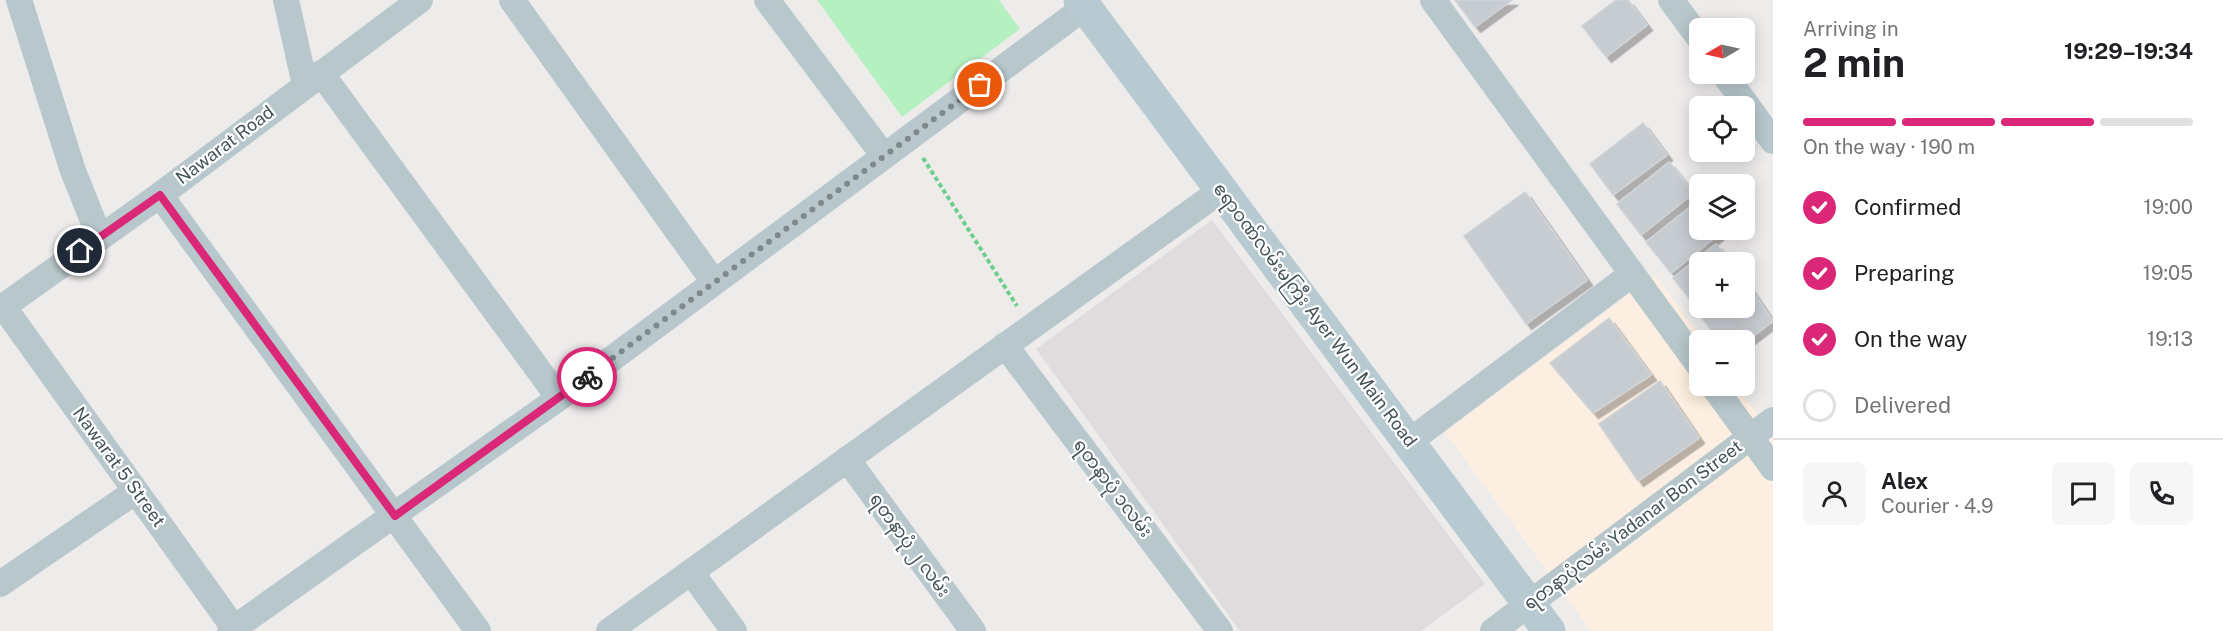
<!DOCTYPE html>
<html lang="en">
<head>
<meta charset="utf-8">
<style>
	body { margin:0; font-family:"Public Sans","Noto Sans Myanmar",sans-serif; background:#f6f6f6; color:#202124; height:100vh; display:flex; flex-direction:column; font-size:22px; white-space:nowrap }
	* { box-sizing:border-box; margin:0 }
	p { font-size:20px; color:#757577 }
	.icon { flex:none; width:33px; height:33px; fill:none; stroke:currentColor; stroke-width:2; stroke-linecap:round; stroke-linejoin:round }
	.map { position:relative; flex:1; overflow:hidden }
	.side { display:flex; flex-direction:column; background:#fff; width:450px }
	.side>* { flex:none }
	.needle { width:39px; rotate:261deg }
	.buttons { position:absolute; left:1689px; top:18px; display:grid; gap:12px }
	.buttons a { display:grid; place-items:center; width:66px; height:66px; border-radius:9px; background:#fff; box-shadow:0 3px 15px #0003; font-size:30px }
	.pin { position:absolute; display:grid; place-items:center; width:51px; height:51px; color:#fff; margin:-26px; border:3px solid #fff; border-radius:50%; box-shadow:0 2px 6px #0007 }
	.courier { position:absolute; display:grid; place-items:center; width:60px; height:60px; margin:-30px; border:4px solid #db2777; border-radius:50%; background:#fff; color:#222; box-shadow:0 2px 8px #0007 }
	.headline em { font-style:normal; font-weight:700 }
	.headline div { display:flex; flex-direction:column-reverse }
	.headline { display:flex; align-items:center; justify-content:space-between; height:102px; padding:0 30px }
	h1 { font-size:39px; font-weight:700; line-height:45px }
	.bar { display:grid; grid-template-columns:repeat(4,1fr); gap:9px 6px; align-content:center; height:72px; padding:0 30px }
	.bar i { height:8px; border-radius:4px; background:#e0e0e0 }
	.bar .on { background:#db2777 }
	.bar p { grid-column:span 4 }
	.line { display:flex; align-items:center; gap:15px; padding:0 30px; border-top:2px solid #e0e0e0 }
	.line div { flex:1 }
	.round { display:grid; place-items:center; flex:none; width:63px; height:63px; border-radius:9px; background:#f6f6f6 }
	ol { padding:0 30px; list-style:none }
	li { display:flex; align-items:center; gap:18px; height:66px }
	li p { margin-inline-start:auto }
	li .icon { padding:6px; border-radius:50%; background:#db2777; color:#fff; stroke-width:4 }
	li:last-child { color:#757577 }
	li i { width:33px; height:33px; border:3px solid #e0e0e0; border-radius:50% }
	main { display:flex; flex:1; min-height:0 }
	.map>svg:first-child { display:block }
	.commercial { fill:#fcefe1 }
	.education { fill:#dfdcde }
	.green { fill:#b5f0c1 }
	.building { fill:#c7ccd1; stroke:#ced3d8; stroke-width:1.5; filter:url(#shadow) }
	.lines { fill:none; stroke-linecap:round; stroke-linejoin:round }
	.path { stroke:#6bd08b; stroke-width:4; stroke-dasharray:4.5 3; stroke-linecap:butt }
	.minor { stroke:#b8c7cc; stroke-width:26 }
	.secondary { stroke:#b7c9d1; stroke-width:33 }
	.done { stroke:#7f888c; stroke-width:6; stroke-dasharray:0 10.8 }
	.route { stroke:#db2777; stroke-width:8 }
	.labels { text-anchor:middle; stroke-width:4.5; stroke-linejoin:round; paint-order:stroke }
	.street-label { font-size:18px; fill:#435359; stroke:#fff }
</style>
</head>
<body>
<main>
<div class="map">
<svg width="1773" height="631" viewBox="0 0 1773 631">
	<defs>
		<filter id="shadow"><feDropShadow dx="5.5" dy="5.5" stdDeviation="0" flood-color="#0004"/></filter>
	</defs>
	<rect width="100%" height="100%" fill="#eeebeb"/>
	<!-- commercial -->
	<path class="commercial" d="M1655 275 1703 340H1700V386H1736L1773 435V631H1591L1445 432Z"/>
	<!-- education -->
	<path class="education" d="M1212 220 1485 584 1421 631H1240L1036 349Z"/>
	<!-- green -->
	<path class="green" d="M817 0H999L1020 29 902 117Z"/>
	<!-- building -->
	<path class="building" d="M1455 0H1512L1475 27Z
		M1616 0H1628L1647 25 1606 57 1582 26Z
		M1643 123 1667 155 1613 195 1590 164Z
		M1669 162 1694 193 1641 235 1617 204Z
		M1525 192 1587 280 1526 324 1464 236Z
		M1694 204 1700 212V230H1714L1718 235 1671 273 1646 242Z
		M1716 244 1730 262H1700L1701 308 1698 309 1673 278Z
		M1746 282 1773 321 1744 343V340H1719L1701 317 1713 308H1744Z
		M1609 318 1651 375 1593 413 1550 363Z
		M1660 381 1699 438 1638 481 1599 424Z"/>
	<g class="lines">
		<!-- path -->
		<path class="path" d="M923 158 1017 306"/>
		<!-- minor -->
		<path class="minor" d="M19 0 73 171 100 238
			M286 0 305 85
			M512 0 714 282
			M767 0 884 156
			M1433 0 1700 367
			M1671 0 1700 39
			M321 73 559 398
			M1724 74 1773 141
			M160 195 478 631
			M3 306 234 628
			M0 309 160 195 420 0
			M1005 345 1220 631
			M1713 386 1773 468
			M1410 441 1632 274
			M847 459 973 631
			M691 572 734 631
			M0 584 136 491
			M230 631 559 398 1085 7
			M609 631 1220 191
			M1493 631 1773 420"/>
		<!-- secondary -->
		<path class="secondary" d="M1080 0 1549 631"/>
	</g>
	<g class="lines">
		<!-- done -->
		<path class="done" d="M587 377 980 85"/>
		<!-- route -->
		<path class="route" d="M80 251 160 195 395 516 587 377"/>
	</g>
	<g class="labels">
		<!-- street labels -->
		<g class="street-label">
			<text transform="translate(225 145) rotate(-37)" y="6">Nawarat Road</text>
			<text transform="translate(1315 315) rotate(53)" y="6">ဧရာဝဏ်လမ်းမကြီး Ayer Wun Main Road</text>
			<text transform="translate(119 467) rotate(54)" y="6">Nawarat 5 Street</text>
			<text transform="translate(1113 488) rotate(53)" y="6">ရတနာပုံ ၁လမ်း</text>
			<text transform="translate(1633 525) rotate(-37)" y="6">ရတနာပုံလမ်း Yadanar Bon Street</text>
			<text transform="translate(910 545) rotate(54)" y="6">ရတနာပုံ ၂ လမ်း</text>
		</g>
	</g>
</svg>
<div class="buttons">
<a><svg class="needle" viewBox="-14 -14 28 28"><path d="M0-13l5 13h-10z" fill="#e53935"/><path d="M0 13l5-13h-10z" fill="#757577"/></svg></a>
<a><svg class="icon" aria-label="locate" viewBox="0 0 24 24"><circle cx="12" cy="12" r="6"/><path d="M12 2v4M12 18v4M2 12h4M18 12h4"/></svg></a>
<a><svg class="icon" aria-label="layers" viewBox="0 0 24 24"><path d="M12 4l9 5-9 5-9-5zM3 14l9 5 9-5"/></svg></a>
<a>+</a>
<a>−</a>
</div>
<div class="pin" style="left:980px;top:85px;background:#ea580c"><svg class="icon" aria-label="bag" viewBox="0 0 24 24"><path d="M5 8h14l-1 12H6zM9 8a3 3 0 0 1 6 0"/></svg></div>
<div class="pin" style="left:80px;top:251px;background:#1f2937"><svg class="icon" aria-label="home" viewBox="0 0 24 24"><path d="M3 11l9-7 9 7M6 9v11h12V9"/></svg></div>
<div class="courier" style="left:587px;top:377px"><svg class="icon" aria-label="bike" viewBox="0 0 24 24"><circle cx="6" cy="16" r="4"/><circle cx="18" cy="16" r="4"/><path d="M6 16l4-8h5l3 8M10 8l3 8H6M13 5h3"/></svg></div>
</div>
<section class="side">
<div class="headline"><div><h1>2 min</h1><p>Arriving in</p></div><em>19:29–19:34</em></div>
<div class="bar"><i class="on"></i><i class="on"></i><i class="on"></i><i></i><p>On the way · 190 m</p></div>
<ol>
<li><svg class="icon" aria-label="check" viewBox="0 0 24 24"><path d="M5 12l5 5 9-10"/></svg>Confirmed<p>19:00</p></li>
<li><svg class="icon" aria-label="check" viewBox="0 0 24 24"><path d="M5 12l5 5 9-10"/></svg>Preparing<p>19:05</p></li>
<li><svg class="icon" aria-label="check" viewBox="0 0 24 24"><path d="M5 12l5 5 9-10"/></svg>On the way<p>19:13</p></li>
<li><i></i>Delivered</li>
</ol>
<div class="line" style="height:108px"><a class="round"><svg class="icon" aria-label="person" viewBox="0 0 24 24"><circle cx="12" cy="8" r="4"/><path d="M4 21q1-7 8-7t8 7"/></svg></a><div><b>Alex</b><p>Courier · 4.9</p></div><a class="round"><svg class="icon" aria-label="chat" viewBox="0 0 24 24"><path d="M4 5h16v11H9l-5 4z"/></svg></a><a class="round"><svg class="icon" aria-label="phone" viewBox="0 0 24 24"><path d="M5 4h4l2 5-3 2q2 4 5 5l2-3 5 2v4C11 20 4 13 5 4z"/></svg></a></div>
</section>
</main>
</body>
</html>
